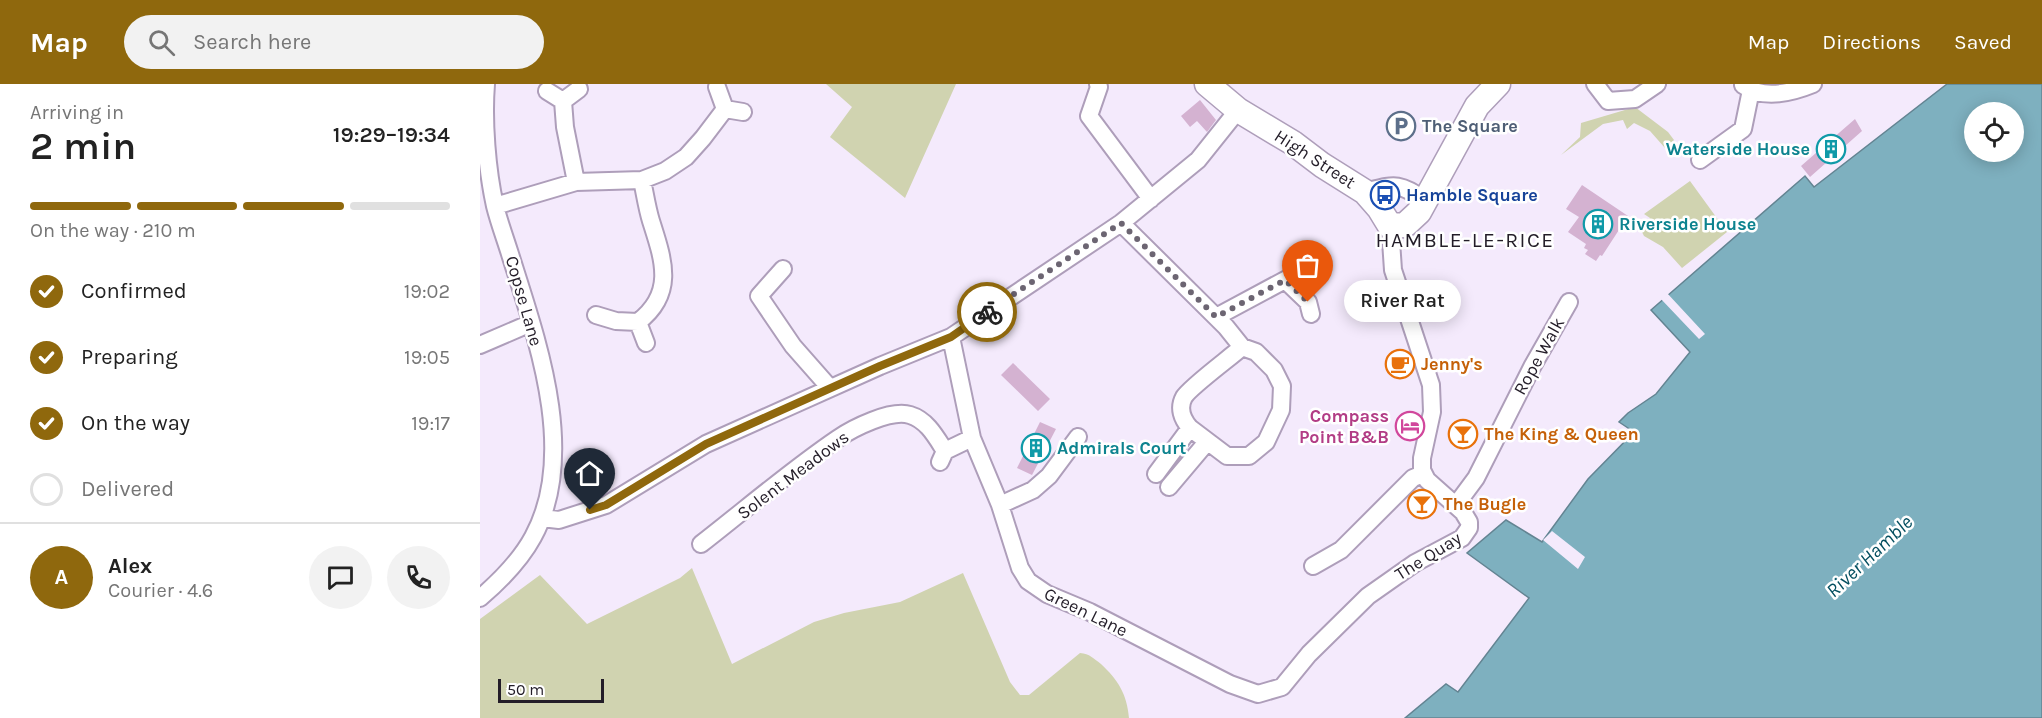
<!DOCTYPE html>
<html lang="en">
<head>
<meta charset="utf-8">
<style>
	body { margin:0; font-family:Karla,sans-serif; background:#f2f2f2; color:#222; height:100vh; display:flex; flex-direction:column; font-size:22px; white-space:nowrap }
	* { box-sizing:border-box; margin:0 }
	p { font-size:20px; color:#767676 }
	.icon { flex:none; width:33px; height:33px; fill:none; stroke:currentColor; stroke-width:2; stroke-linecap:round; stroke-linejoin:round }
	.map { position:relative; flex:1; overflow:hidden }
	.drawer { display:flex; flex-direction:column; background:#fff; width:480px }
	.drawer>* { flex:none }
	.controls { position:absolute; left:1484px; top:18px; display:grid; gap:12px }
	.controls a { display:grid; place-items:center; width:60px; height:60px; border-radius:50%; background:#fff; box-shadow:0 3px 15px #0003; font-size:30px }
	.scale { position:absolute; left:18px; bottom:15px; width:106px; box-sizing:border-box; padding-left:6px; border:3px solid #231d28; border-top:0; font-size:16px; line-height:21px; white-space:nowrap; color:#231d28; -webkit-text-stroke:4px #fff; paint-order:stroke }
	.pin { position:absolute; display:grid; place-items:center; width:51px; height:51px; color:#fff; margin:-62px -26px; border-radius:50% 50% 50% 0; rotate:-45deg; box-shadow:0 0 6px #0007 }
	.pin .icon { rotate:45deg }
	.courier { position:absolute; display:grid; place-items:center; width:60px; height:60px; margin:-30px; border:4px solid #8f680d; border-radius:50%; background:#fff; color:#222; box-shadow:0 2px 8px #0007 }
	.bubble { position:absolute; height:42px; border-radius:21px; background:#fff; box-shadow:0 3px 15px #0003; font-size:20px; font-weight:600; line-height:42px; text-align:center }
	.overview em { font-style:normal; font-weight:600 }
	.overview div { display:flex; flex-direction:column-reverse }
	.overview { display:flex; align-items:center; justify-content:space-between; height:102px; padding:0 30px }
	h1 { font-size:39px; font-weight:600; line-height:45px }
	.bar { display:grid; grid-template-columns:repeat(4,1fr); gap:9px 6px; align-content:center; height:72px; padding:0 30px }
	.bar i { height:8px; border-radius:4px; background:#e0e0e0 }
	.bar .current { background:#8f680d }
	.bar p { grid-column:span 4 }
	.line { display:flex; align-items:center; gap:15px; padding:0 30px; border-top:2px solid #e0e0e0 }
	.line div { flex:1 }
	.round { display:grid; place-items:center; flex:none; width:63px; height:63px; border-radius:32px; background:#f2f2f2 }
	ol { padding:0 30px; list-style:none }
	li { display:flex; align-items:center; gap:18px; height:66px }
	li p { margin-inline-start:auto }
	li .icon { padding:6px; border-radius:50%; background:#8f680d; color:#fff; stroke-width:4 }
	li:last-child { color:#767676 }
	li i { width:33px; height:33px; border:3px solid #e0e0e0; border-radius:50% }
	header { display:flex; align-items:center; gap:36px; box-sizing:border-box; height:84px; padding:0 30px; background:#8f680d; color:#fff }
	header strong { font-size:28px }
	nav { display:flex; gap:33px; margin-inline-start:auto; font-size:21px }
	.search { width:420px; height:54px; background:#f2f2f2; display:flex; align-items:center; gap:15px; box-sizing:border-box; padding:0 21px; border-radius:33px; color:#767676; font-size:22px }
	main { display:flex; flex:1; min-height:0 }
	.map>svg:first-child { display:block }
	.green { fill:#d0d3b0 }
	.water { fill:#7eb0bf; stroke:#638492; stroke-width:1.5; fill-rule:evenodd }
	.pier { fill:#f4eafc }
	.building { fill:#d4b2d1 }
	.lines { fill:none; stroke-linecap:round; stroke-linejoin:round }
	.street-casing { stroke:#ae9eba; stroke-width:20 }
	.secondary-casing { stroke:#ae9eba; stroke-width:27 }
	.street { stroke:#fff; stroke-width:16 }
	.secondary { stroke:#fff; stroke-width:24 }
	.done { stroke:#6c6572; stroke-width:6; stroke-dasharray:0 10.8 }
	.route { stroke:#8f680d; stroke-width:8 }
	.labels { text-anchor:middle; stroke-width:5; stroke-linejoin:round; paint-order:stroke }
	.service-label { font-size:18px; font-weight:bold; fill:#4e5e75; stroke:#fff; text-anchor:start }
	.culture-label { font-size:18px; font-weight:bold; fill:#0d838f; stroke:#fff; text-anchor:start }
	.street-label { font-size:18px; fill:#231d28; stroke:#fff }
	.transit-label { font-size:18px; font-weight:bold; fill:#164399; stroke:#fff; text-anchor:start }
	.food-label { font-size:18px; font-weight:bold; fill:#c56008; stroke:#fff; text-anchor:start }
	.hotel-label { font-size:18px; font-weight:bold; fill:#b23c85; stroke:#fff; text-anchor:end }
	.water-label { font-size:20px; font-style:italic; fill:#044f60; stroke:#fff }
	.quarter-label { font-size:21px; letter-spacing:1.5px; fill:#231d28; stroke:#fff }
</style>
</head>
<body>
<header>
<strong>Map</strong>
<div class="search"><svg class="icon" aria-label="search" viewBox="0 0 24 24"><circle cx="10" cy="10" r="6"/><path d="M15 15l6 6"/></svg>Search here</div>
<nav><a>Map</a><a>Directions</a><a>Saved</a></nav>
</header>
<main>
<section class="drawer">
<div class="overview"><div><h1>2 min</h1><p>Arriving in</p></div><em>19:29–19:34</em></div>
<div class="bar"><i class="current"></i><i class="current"></i><i class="current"></i><i></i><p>On the way · 210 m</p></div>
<ol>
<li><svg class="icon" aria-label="check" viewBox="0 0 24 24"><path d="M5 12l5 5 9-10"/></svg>Confirmed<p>19:02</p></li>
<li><svg class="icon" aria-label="check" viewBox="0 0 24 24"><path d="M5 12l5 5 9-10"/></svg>Preparing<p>19:05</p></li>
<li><svg class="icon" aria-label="check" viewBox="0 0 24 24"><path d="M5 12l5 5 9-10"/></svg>On the way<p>19:17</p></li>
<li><i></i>Delivered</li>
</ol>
<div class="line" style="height:108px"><b class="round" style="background:#8f680d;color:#fff">A</b><div><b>Alex</b><p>Courier · 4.6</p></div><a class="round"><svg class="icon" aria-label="chat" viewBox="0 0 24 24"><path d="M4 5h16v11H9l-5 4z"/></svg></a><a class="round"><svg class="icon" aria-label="phone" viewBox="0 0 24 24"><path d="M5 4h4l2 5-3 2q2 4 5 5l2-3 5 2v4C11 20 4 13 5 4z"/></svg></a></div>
</section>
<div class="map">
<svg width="1562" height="634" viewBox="0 0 1562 634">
	<rect width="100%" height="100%" fill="#f4eafc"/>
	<!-- green -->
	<path class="green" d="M346 0H476L425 114 350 53 372 23Z
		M1155 23 1188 48 1194 56 1185 64 1170 47 1154 39 1147 45 1143 36 1123 40 1081 71 1100 53 1101 39Z
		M1210 97 1247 148 1202 184 1183 163 1164 152 1162 148 1170 134 1164 130Z
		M212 484 252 580 334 538 364 529 420 518 483 489 530 598 540 611H549L600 569C610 570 613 574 621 580 638 596 647 610 649 634H0V535L60 491 107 540 200 494Z"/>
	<!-- water -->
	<path class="water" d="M1467 0H1562V634H925L966 600 978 608 1049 514 987 469 1026 436 1062 458 1108 395 1154 348 1139 338 1148 329 1176 310 1210 268 1171 226 1325 92 1334 103ZM1494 28H1533V68H1494Z"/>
	<!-- pier -->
	<path class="pier" d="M1187 209 1225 250 1219 255 1180 214Z
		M1072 447 1105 473 1098 485 1063 456Z"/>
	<!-- building -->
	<path class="building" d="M720 16 736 36 727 48 717 37 710 43 701 32Z
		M1375 35 1382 47 1330 93 1321 82Z
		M1102 101 1148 132 1122 172 1120 171 1116 177 1105 170 1108 166 1104 164 1106 160 1088 148 1099 133 1086 125Z
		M533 279 570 315 558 327 521 291Z
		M560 338 576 345 552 391 537 384Z"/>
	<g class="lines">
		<!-- street casing -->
		<g class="street-casing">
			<path id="street" d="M618 0 619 3 609 32 671 115
				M1115 0 1128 17 1155 15 1177 0
				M1263 1C1283 16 1311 9 1333 0
				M67 7 83 17
				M245 25 263 28
				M1220 76 1263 45 1271 6
				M96 98 85 43 83 17 99 5
				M885 108C916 100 918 98 946 117
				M15 122 96 98 162 96 185 87 206 73 223 54 245 25 237 3
				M641 139 746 243 762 263 776 268 794 286 802 302 801 326 786 358 769 372H747L710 344C702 335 698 324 704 313 710 303 751 273 762 263
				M303 185 279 212 313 262 350 304
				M116 231 136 237 158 238C196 209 183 175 171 137 167 124 165 110 162 96
				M736 233 805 196 828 218 831 230
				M158 238 166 259
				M471 253 492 354 520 421 540 484 548 497 567 510 610 528 750 600 778 610 802 603 829 570 888 512 935 479 982 454 989 444V438L983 428 947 396 942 386V374L952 328 951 301 913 186 910 142
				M0 261 51 239
				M460 378 465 367 492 354
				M676 390 710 344
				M689 403 727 358
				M520 421 553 406 569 392 598 353
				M976 421 996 394 1052 283 1089 218
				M62 434 79 436 126 421 226 360 400 282 471 253 641 139 718 76 758 26
				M221 460C266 425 310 387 357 355 373 344 411 325 430 331 447 336 456 353 465 367
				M833 482 861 466 933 394 943 390
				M0 514C21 496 40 477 53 453 99 369 56 253 30 170 25 154 19 138 15 122 7 86 3 37 6 0"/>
		</g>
		<!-- secondary casing -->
		<g class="secondary-casing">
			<path id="secondary" d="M727 0 758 26 813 59 842 81 885 108 899 124 910 142 925 141 939 128 997 22 1018 0"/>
		</g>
		<!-- street -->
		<use href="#street" class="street"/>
		<!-- secondary -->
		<use href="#secondary" class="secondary"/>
	</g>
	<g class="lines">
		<!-- done -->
		<path class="done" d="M507 228 641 139 736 233 805 196 828 218"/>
		<!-- route -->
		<path class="route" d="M110 426 126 421 226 360 400 282 471 253 507 228"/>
	</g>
	<!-- icons -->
	<defs>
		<g id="parking-ring" transform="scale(1.5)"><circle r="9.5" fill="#fff" stroke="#5c6f8a" stroke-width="1.5"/><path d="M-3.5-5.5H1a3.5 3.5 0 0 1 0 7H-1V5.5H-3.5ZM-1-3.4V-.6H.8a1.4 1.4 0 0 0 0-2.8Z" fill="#5c6f8a"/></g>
		<g id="building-ring" transform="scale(1.5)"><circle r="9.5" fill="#fff" stroke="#0f9aa8" stroke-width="1.5"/><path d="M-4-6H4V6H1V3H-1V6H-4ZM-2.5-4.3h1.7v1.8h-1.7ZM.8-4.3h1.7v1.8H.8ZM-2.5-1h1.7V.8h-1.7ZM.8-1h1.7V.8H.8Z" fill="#0f9aa8"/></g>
		<g id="bus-ring" transform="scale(1.5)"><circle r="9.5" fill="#fff" stroke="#1a4fb4" stroke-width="1.5"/><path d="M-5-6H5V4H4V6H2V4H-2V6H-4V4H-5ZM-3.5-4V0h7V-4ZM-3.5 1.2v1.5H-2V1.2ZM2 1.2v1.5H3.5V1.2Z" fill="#1a4fb4"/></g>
		<g id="cafe-ring" transform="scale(1.5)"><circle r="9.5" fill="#fff" stroke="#e8710a" stroke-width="1.5"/><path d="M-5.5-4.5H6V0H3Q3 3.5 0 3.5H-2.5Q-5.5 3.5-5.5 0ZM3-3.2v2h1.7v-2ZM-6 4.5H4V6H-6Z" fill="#e8710a"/></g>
		<g id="hotel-ring" transform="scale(1.5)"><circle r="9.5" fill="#fff" stroke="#d1479c" stroke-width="1.5"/><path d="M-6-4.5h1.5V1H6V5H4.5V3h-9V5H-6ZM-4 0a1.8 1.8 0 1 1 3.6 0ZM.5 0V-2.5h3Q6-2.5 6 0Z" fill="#d1479c"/></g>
		<g id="bar-ring" transform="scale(1.5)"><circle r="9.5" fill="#fff" stroke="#e8710a" stroke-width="1.5"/><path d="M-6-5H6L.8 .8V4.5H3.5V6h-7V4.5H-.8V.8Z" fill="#e8710a"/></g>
	</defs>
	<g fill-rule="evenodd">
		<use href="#parking-ring" x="921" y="42"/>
		<use href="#building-ring" x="1351" y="65"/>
		<use href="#bus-ring" x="905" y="111"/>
		<use href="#building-ring" x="1118" y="140"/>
		<use href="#cafe-ring" x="920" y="280"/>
		<use href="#hotel-ring" x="930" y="342"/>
		<use href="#bar-ring" x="983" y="350"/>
		<use href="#building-ring" x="556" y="364"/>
		<use href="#bar-ring" x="942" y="420"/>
	</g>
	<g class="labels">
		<!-- service labels -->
		<g class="service-label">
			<text x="942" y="48">The Square</text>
		</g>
		<!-- culture labels -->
		<g class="culture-label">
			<text x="1330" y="71" text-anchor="end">Waterside House</text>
			<text x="1139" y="146">Riverside House</text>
			<text x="577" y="370">Admirals Court</text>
		</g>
		<!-- street labels -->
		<g class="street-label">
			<text transform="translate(835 75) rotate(33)" y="6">High Street</text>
			<text transform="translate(44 217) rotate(74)" y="6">Copse Lane</text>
			<text transform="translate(1059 272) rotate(-61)" y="6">Rope Walk</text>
			<text transform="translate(313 391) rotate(-37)" y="6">Solent Meadows</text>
			<text transform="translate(948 472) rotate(-32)" y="6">The Quay</text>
			<text transform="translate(606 528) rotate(26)" y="6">Green Lane</text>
		</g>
		<!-- transit labels -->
		<g class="transit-label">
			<text x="926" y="117">Hamble Square</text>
		</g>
		<!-- food labels -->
		<g class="food-label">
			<text x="941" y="286">Jenny's</text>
			<text x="1004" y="356">The King &amp; Queen</text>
			<text x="963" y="426">The Bugle</text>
		</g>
		<!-- hotel labels -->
		<g class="hotel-label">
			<text x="909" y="338">Compass<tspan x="909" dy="21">Point B&amp;B</tspan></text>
		</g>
		<!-- water labels -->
		<g class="water-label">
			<text transform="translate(1389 472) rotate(-43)" y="7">River Hamble</text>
		</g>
		<!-- quarter labels -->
		<g class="quarter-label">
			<text x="985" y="163">HAMBLE-LE-RICE</text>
		</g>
	</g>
</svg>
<div class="controls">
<a><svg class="icon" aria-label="locate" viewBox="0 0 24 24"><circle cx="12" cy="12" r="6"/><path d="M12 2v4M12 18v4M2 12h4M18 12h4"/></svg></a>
</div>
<div class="scale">50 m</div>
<div class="pin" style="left:828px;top:218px;background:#ea580c"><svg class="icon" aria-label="bag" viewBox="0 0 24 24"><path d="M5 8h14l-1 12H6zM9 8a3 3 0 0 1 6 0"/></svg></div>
<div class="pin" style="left:110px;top:426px;background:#1f2937"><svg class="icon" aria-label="home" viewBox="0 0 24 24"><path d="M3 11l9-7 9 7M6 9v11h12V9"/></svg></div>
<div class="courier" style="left:507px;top:228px"><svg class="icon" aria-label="bike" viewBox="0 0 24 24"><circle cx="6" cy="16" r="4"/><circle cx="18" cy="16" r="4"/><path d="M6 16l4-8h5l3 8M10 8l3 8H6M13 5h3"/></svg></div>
<div class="bubble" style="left:864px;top:196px;width:117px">River Rat</div>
</div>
</main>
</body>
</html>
